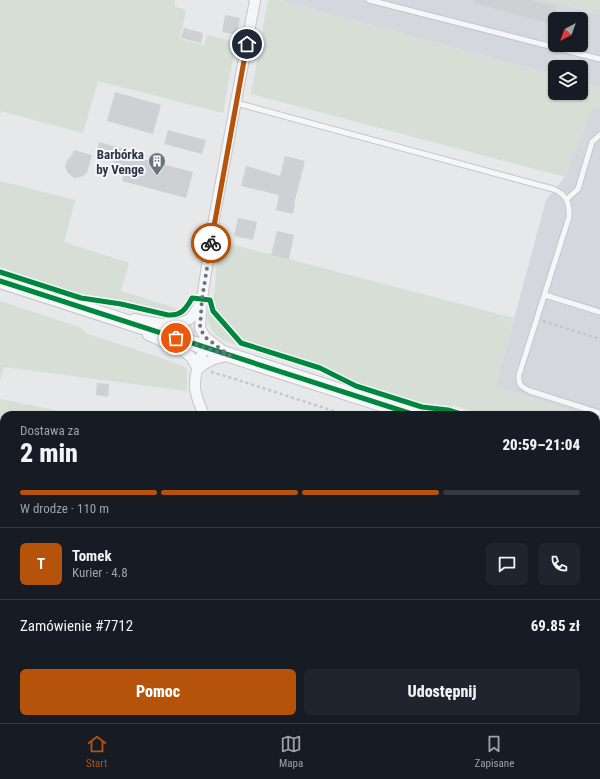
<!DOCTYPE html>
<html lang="pl">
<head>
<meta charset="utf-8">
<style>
	body { margin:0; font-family:"Roboto Condensed",sans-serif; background:#20242c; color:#f1f3f6; height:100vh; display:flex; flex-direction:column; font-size:15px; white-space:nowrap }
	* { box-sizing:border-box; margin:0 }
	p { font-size:13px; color:#9ea1a6 }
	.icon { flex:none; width:22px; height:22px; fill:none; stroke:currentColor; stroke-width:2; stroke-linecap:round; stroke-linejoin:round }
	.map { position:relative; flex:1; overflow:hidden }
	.side { position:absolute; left:0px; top:411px; width:600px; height:312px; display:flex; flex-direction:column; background:#171b24; border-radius:12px 12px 0 0; box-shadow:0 1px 3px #0004 }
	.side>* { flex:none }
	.needle { width:26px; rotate:221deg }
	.tools { position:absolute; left:548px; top:12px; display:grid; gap:8px }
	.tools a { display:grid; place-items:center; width:40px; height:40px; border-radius:6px; background:#171b24; box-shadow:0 1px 3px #0004; font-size:20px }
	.pin { position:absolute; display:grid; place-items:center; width:34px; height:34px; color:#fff; margin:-17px; border:2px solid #fff; border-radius:50%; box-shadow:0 1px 4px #0007 }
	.courier { position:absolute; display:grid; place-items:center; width:40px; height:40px; margin:-20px; border:3px solid #b45309; border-radius:50%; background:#fff; color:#222; box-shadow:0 1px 5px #0007 }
	.headline em { font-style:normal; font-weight:800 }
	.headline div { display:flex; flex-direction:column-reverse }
	.headline { display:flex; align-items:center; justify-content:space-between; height:68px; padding:0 20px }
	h1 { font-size:26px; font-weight:800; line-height:30px }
	.bar { display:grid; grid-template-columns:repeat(4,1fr); gap:6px 4px; align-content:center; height:48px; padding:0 20px }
	.bar i { height:5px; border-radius:3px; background:#363941 }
	.bar .selected { background:#b45309 }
	.bar p { grid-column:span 4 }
	.line { display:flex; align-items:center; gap:10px; padding:0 20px; border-top:1px solid #363941 }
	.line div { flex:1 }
	.round { display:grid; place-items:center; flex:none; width:42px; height:42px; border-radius:6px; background:#20242c }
	.action { display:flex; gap:8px; margin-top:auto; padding:8px 20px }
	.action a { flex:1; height:46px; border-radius:6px; background:#b45309; color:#fff; font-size:16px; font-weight:800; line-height:46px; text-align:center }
	.action a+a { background:#20242c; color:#f1f3f6 }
	.tab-bar { display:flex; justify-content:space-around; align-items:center; height:56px; border-top:1px solid #363941; background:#171b24; font-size:11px; color:#9ea1a6 }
	.tab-bar a { display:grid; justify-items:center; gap:2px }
	.tab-bar .selected { color:#b45309 }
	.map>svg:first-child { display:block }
	.built { fill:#d4d7dd; fill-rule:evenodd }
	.green { fill:#d6ded6 }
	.water { fill:#b4c4d5 }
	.building { fill:#ced0d3 }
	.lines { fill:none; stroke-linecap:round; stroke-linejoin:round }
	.lane-casing { stroke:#c4c6c8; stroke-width:7 }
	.street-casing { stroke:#c4c6c8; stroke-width:12 }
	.secondary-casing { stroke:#c4c6c8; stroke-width:16 }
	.path { stroke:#c5c6ca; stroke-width:2.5; stroke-dasharray:3 3; stroke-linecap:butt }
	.lane { stroke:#f5f6f7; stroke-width:5 }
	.street { stroke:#f5f6f7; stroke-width:10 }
	.secondary { stroke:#f8f8f8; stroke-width:14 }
	.cycleway-casing { stroke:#f4f6f9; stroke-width:8 }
	.cycleway { stroke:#00873e; stroke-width:5 }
	.done { stroke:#6c737f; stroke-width:4; stroke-dasharray:0 7.2 }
	.route { stroke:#b45309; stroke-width:5 }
	.labels { text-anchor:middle; stroke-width:4; stroke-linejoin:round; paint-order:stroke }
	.poi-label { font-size:13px; font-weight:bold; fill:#2b3445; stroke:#f4f6f9; text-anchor:end }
</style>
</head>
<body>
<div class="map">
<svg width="600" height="723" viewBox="0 0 600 723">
	<rect width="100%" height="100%" fill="#e6e8ea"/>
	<!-- built -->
	<path class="built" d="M280 0H546L600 15V87L581 82V67H555V75ZM555 19H581V45H555Z
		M593 107 600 108V420L596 419V415H584L496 386 546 200 565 177Z
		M596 499 600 500V723H485L486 719H596Z"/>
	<!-- green -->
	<path class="green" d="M0 0H175L174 6 186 10 180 39 204 45 207 35 236 42 223 113 98 81 83 133 0 111Z
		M268 0H280L555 75V93H581V82L600 87V108L593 107 565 177 251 94Z
		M546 0H600V15Z
		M0 181 75 200 64 242 129 263 121 291 179 309 166 313 120 300 79 294 0 267Z
		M219 241 514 318 496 386 584 415H480L481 414 453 405 452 408 422 404 357 383 330 370 242 341 215 310 213 305Z
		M0 301 79 327 88 334 167 360 187 368V391L4 367 0 381Z
		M208 310 237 345C218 339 206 332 208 310Z
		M0 399 79 415H4V704L0 703Z
		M596 419 600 420V461L596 460Z"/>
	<!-- water -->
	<path class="water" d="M0 713H4V719H29L39 723H0Z"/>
	<!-- building -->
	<path class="building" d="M474 0H530L556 7 551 24 474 3Z
		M225 15 240 18 237 35 222 32Z
		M184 28 203 33 201 43 181 38Z
		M115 92 161 105 153 134 107 121Z
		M168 130 206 140 202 154 164 144Z
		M99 142 124 149 123 154 193 172 186 198 122 181 126 166 95 156Z
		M74 150 92 155 87 173 81 177 74 178 68 173 65 167 67 160 72 155Z
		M285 156 305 161 294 204H295L293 214 276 210 279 195 241 186 246 166 280 176Z
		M238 218 257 222 253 240 234 236Z
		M277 231 294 235 289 259 271 255Z
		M97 383 109 384 108 397 96 395Z"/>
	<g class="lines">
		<!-- lane casing -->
		<g class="lane-casing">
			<path id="lane" d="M369 0 600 59
				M236 103 553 189C566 194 570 203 569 217L519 375C518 384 521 387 530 391L600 413
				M567 199 578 189 592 142 600 135
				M545 295 600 312"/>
		</g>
		<!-- street casing -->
		<g class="street-casing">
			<path id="street" d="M134 319C151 322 183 331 194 314 196 311 198 307 200 303
				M148 335 182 350 191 357 198 369
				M204 347C200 360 194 374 195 388 196 397 200 406 204 415
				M222 350 205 337 200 328 202 299 214 219 255 0
				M198 369C207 361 217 357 228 356
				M286 723V719
				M477 723 478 719"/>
		</g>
		<!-- secondary casing -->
		<g class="secondary-casing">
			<path id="secondary" d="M0 281 415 415
				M596 473 600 475"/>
		</g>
		<!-- path -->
		<path class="path" d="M543 321 600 339
			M211 372 232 378 346 415
			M596 496 600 497
			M596 601 600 602
			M596 715 600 716
			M596 718 600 719"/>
		<!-- lane -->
		<use href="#lane" class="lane"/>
		<!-- street -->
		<use href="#street" class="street"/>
		<!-- secondary -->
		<use href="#secondary" class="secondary"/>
		<!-- cycleway casing -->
		<g class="cycleway-casing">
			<path id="cycleway" d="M0 272 81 298 121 304 168 315C181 316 186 309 192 298L210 300 213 311 241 343 320 368 356 386 422 407 448 410 464 415
				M0 281 415 415"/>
		</g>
		<!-- cycleway -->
		<use href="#cycleway" class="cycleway"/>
	</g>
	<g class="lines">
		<!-- done -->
		<path class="done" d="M176 338 230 356 205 337 200 328 202 299 211 243"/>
		<!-- route -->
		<path class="route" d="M211 243 247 44"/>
	</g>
	<!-- icons -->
	<defs>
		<g id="building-pin" transform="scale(0.9)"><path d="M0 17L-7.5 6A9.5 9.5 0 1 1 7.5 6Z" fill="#6c737f" stroke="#f4f6f9"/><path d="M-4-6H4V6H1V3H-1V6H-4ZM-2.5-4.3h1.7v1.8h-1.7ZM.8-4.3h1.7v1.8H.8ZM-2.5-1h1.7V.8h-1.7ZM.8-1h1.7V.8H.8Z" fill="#fff"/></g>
	</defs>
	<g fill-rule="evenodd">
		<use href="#building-pin" x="157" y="161"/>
	</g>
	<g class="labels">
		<!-- poi labels -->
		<g class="poi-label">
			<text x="144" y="159">Barbórka<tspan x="144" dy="15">by Venge</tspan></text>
		</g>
	</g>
</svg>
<div class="tools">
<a><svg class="needle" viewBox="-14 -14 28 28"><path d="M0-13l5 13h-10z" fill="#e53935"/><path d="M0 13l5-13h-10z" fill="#9ea1a6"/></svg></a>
<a><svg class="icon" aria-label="layers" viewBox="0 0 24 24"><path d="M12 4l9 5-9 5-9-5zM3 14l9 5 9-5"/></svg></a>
</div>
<div class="pin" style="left:176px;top:338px;background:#ea580c"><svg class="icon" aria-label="bag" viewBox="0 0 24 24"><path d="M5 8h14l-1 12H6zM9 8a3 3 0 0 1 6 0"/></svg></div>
<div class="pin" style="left:247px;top:44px;background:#1f2937"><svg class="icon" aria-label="home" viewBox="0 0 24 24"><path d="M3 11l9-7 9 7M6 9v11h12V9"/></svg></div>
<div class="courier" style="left:211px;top:243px"><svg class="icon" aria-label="bike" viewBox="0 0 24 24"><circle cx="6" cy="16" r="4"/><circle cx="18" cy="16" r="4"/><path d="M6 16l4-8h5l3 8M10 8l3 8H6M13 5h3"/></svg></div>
<section class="side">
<div class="headline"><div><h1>2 min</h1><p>Dostawa za</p></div><em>20:59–21:04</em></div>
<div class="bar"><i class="selected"></i><i class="selected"></i><i class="selected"></i><i></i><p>W drodze · 110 m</p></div>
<div class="line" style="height:72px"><b class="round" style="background:#b45309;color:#fff">T</b><div><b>Tomek</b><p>Kurier · 4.8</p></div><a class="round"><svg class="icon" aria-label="chat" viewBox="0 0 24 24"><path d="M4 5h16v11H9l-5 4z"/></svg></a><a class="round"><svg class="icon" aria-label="phone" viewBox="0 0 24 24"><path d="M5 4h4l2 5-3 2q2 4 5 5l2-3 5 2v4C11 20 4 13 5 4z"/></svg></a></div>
<div class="line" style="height:52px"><div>Zamówienie #7712</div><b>69.85 zł</b></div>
<div class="action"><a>Pomoc</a><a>Udostępnij</a></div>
</section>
</div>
<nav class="tab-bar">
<a class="selected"><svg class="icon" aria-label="home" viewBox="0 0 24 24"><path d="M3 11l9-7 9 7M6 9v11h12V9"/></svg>Start</a>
<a><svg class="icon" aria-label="map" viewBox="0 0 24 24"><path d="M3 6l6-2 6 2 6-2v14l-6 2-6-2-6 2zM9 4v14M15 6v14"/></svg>Mapa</a>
<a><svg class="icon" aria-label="saved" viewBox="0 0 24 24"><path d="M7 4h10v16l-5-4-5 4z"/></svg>Zapisane</a>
</nav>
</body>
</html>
